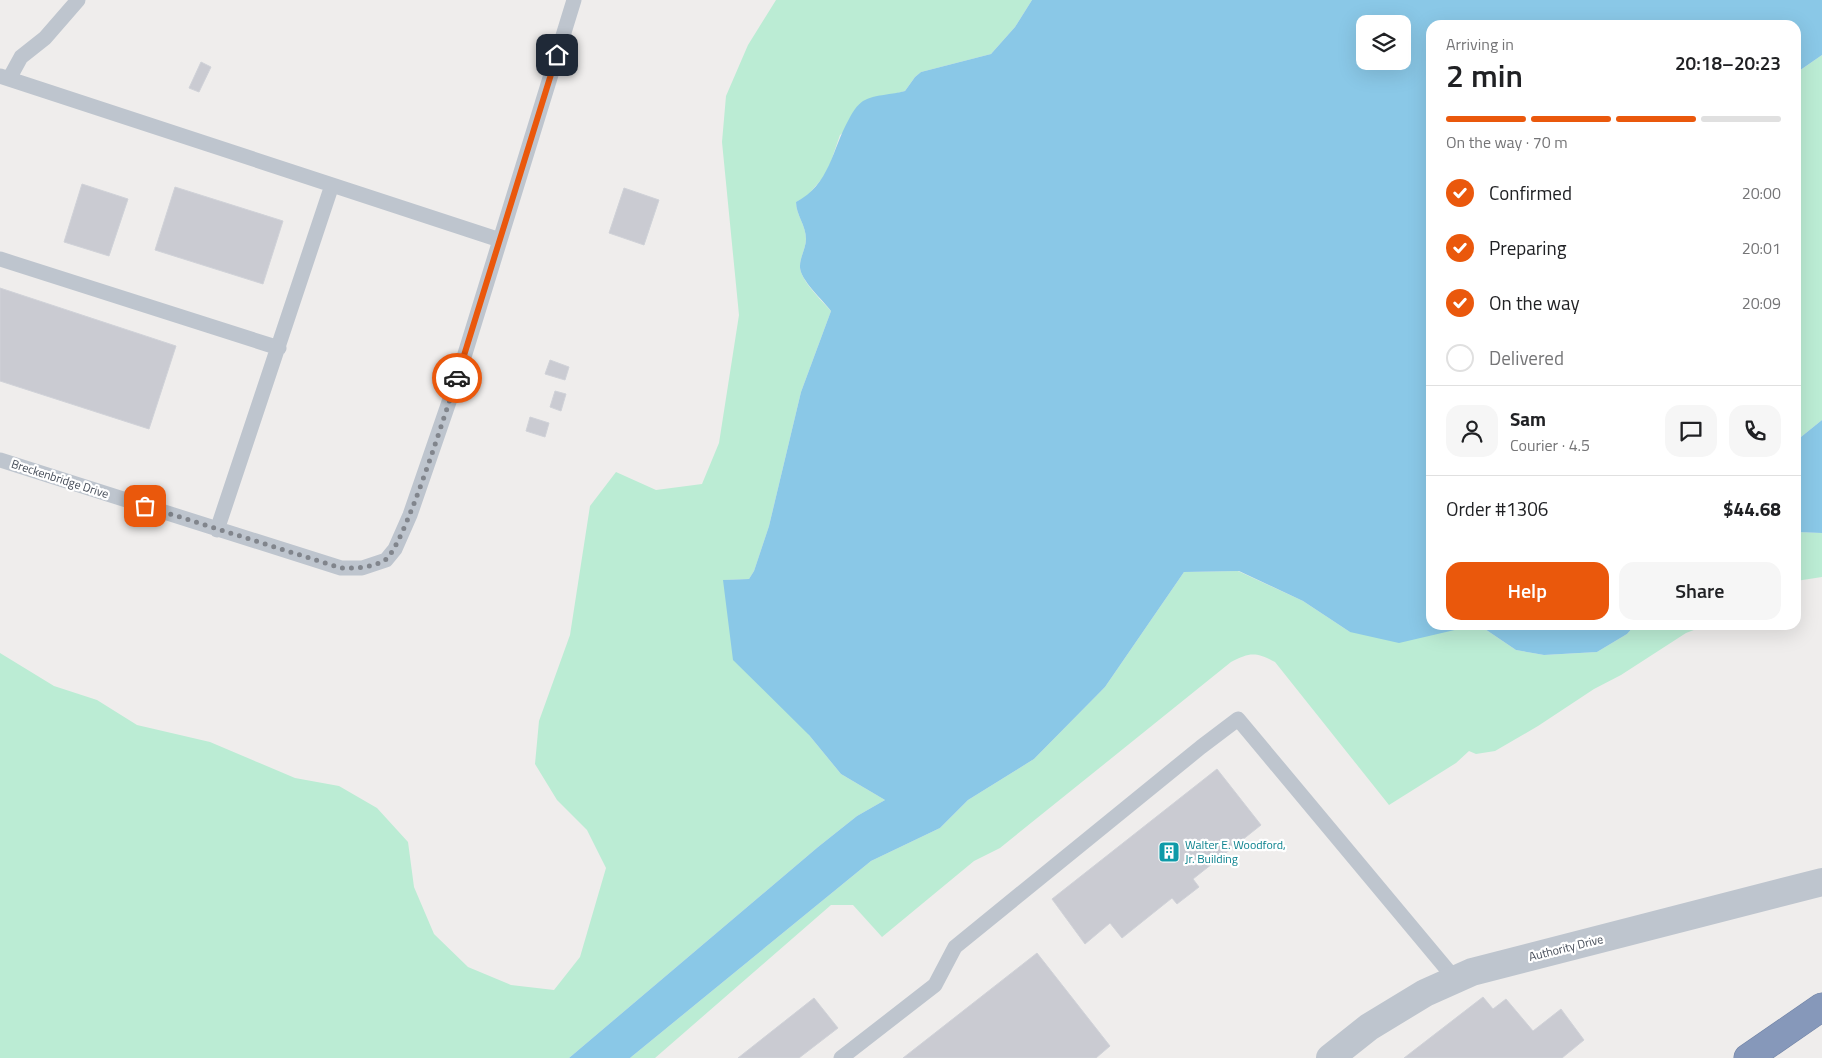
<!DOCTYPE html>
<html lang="en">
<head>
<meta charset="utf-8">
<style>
	body { margin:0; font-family:"Titillium Web",sans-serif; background:#f6f6f6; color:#202124; height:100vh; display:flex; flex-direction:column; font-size:19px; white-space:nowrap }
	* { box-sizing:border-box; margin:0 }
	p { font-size:16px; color:#757577 }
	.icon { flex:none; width:28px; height:28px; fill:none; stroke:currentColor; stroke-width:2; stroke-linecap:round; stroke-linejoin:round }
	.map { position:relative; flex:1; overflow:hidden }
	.side { position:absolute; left:1426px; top:20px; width:375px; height:610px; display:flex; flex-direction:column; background:#fff; border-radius:15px; box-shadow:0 5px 20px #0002 }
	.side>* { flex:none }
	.controls { position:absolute; left:1356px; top:15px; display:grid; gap:10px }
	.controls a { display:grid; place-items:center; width:55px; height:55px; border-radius:10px; background:#fff; box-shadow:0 5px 20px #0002; font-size:25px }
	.pin { position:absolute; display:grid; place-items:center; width:42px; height:42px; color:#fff; margin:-21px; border-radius:10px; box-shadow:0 2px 8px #0006 }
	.courier { position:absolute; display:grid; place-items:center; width:50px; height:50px; margin:-25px; border:4px solid #ea580c; border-radius:50%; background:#fff; color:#222; box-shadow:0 1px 6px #0007 }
	.head em { font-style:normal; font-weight:600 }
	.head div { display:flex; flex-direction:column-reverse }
	.head { display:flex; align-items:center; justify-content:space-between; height:85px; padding:0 20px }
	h1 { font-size:32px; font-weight:600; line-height:38px }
	.bar { display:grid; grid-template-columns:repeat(4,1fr); gap:8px 5px; align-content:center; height:60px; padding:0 20px }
	.bar i { height:6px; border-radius:4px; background:#e0e0e0 }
	.bar .selected { background:#ea580c }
	.bar p { grid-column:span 4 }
	.line { display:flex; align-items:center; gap:12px; padding:0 20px; border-top:1px solid #e0e0e0 }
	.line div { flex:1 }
	.round { display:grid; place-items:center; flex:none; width:52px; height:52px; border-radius:15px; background:#f6f6f6 }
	ol { padding:0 20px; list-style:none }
	li { display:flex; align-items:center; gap:15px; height:55px }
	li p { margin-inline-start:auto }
	li .icon { padding:5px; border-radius:50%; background:#ea580c; color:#fff; stroke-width:4 }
	li:last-child { color:#757577 }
	li i { width:28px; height:28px; border:2px solid #e0e0e0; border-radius:50% }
	.action { display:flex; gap:10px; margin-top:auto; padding:10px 20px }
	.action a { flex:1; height:58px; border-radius:15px; background:#ea580c; color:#fff; font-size:20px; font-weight:600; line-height:58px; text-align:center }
	.action a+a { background:#f6f6f6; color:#202124 }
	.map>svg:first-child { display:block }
	.green { fill:#bbecd4 }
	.water { fill:#8ac8e7; fill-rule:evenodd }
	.building { fill:#cacbd2; stroke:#d0d2d8 }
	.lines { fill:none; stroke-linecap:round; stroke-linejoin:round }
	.motorway-casing { stroke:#7183a5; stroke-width:29 }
	.service { stroke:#bec5ce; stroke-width:15 }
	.minor { stroke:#bec5ce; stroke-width:28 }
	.motorway { stroke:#8698ba; stroke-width:28 }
	.done { stroke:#81858c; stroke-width:5; stroke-dasharray:0 9 }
	.route { stroke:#ea580c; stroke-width:6 }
	.labels { text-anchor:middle; stroke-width:4.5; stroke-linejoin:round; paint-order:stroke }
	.street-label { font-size:12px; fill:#464d59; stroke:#fff }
	.culture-label { font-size:12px; fill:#0d838f; stroke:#fff; text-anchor:start }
</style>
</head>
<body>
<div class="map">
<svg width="1822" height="1058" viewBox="0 0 1822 1058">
	<rect width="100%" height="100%" fill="#efedec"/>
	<!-- green -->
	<path class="green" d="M776 0H1032L1015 27 991 54 921 72 915 77 905 91 894 94 840 135 827 173 807 196 796 202C796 215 806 225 806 239 806 248 800 257 800 266 799 279 822 301 831 311L801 392 769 526 754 571 749 579 724 580 809 735 841 774 885 800 857 816 818 847 569 1058H0V653L54 686 97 700 137 725 210 742 295 778 339 786 377 808 408 842 414 887 434 934 468 967 511 985 554 990 580 957 606 868 587 830 557 800 535 764 539 721 570 635 590 506 616 472 656 490 702 484 719 443 739 315 722 142 726 96 748 45Z
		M1822 55V420L1796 441V73Z
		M1796 532 1822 533V577L1796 581Z
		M1238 571 1303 601 1350 632 1466 628 1479 625 1516 650 1544 655 1597 652 1627 634 1635 625H1707L1686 633 1621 675 1594 689 1538 726 1495 751 1476 754 1469 751 1456 763 1389 805 1275 662C1256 652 1250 652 1231 662L1000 848 974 861 882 937 853 905H831L655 1058H630L871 861 940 828 968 800 1034 759 1105 687 1184 572Z"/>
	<!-- water -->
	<path class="water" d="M1032 0H1822V55L1796 73V25H1431V625H1476L1399 643 1350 632 1303 601 1239 571 1184 572 1105 687 1034 759 968 800 940 828 871 861 630 1058H569L818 847 857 816 885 800 841 774 809 735 733 660 723 580 749 579 754 571 769 526 801 392 831 311C823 300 799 279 800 266 800 257 806 248 806 239 806 225 796 215 796 202 830 185 832 149 849 119 852 113 857 105 863 101 875 94 892 95 905 91L915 77 921 72 991 54 1015 27ZM1365 24H1402V61H1365Z
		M1822 420V533L1796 532V441Z
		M1479 625H1635L1627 634 1597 652 1544 655 1516 650Z"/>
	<!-- building -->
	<path class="building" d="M201 62 211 67 199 92 189 88Z
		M82 184 128 199 109 256 64 242Z
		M175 187 283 221 263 284 155 250Z
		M624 188 659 200 644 245 609 233Z
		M0 288 176 346 149 429 0 381Z
		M550 360 569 367 565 380 545 374Z
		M555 391 566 394 561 411 550 407Z
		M530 417 549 423 545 437 526 431Z
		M1217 769 1261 825 1193 879 1199 887 1177 904 1172 898 1122 938 1110 923 1085 944 1052 899Z
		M1037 953 1110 1046 1096 1058H903Z
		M1483 997 1493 1009 1506 999 1533 1031 1561 1009 1584 1040 1562 1058H1404Z
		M814 998 838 1028 799 1058H738Z"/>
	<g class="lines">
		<!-- motorway casing -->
		<g class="motorway-casing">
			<path id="motorway" d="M1748 1058 1822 1007"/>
		</g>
		<!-- service -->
		<path class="service" d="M0 76 500 240
			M9 79 21 57 45 38 78 0
			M0 259 279 348
			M0 460 341 568H362L386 560 395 549 410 515 460 370 574 0
			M217 530 332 185
			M841 1058 935 985 955 947 1201 747 1238 719 1455 979"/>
		<!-- minor -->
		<path class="minor" d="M1330 1058 1369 1027 1425 993 1472 972 1822 882"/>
		<!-- motorway -->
		<use href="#motorway" class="motorway"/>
	</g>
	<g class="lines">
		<!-- done -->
		<path class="done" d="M145 506 341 568C356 568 372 568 385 560 404 548 447 407 457 378"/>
		<!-- route -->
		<path class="route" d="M457 378 557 55"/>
	</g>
	<!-- icons -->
	<defs>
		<g id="building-square" transform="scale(1.125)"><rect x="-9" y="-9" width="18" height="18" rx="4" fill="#0f9aa8" stroke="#fff"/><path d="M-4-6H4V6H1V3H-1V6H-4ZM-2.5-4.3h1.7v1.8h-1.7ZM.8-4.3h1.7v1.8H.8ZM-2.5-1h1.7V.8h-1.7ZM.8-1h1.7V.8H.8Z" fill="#fff"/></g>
	</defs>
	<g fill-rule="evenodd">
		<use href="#building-square" x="1169" y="852"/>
	</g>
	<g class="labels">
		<!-- street labels -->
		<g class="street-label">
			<text transform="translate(60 479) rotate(18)" y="4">Breckenbridge Drive</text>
			<text transform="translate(1566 948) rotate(-14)" y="4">Authority Drive</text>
		</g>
		<!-- culture labels -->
		<g class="culture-label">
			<text x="1185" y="849">Walter E. Woodford,<tspan x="1185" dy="14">Jr. Building</tspan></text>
		</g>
	</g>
</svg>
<div class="controls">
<a><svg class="icon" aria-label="layers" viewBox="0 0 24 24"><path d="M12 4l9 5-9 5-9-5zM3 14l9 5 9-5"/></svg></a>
</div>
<div class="pin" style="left:145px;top:506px;background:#ea580c"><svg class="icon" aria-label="bag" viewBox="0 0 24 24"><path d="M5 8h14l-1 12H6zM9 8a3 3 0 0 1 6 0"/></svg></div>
<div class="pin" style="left:557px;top:55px;background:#1f2937"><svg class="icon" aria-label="home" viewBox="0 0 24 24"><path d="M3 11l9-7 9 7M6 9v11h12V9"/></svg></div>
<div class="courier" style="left:457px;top:378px"><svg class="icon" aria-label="car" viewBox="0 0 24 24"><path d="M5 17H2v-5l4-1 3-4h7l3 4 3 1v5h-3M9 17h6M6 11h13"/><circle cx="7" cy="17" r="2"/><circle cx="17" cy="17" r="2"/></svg></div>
<section class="side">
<div class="head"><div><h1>2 min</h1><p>Arriving in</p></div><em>20:18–20:23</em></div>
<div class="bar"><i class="selected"></i><i class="selected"></i><i class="selected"></i><i></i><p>On the way · 70 m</p></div>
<ol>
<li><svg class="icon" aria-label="check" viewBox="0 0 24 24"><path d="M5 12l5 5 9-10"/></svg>Confirmed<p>20:00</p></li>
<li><svg class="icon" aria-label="check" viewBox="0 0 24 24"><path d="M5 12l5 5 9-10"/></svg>Preparing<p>20:01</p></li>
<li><svg class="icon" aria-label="check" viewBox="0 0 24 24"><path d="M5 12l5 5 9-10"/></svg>On the way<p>20:09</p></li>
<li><i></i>Delivered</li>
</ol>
<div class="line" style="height:90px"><a class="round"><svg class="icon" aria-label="person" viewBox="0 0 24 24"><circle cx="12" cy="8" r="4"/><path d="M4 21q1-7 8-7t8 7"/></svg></a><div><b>Sam</b><p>Courier · 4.5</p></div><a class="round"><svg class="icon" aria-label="chat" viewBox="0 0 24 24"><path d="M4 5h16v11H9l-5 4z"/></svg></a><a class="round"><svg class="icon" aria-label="phone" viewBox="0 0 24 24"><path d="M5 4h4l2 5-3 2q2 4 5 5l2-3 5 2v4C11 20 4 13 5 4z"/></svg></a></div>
<div class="line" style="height:65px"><div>Order #1306</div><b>$44.68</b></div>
<div class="action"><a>Help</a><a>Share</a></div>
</section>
</div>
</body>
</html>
